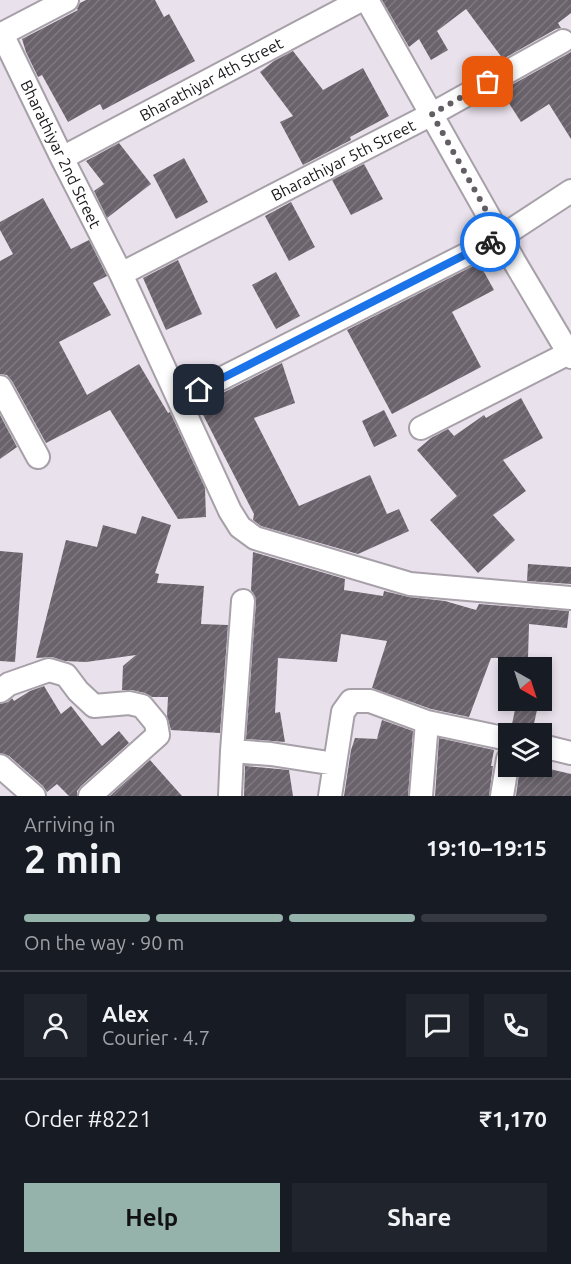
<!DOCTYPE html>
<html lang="en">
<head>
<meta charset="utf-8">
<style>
	body { margin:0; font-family:Ubuntu,sans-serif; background:#20242c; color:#f1f3f6; height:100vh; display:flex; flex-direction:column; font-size:22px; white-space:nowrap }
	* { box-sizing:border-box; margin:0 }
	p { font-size:20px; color:#9ea1a6 }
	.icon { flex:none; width:33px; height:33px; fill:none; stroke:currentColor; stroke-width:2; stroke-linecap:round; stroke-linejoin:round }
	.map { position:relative; height:796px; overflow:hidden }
	.side { display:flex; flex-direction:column; background:#171b24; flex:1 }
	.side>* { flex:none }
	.needle { width:39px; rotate:141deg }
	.tools { position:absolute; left:498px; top:657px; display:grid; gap:12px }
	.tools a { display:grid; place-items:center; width:54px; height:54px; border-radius:0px; background:#171b24; box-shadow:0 3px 9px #0003; font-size:30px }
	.pin { position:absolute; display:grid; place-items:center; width:51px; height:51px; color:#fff; margin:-26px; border-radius:12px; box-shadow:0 3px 9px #0006 }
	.courier { position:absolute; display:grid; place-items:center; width:60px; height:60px; margin:-30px; border:4px solid #1a73e8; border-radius:50%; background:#fff; color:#222; box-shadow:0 2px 8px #0007 }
	.headline em { font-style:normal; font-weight:600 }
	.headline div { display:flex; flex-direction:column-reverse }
	.headline { display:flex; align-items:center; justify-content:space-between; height:102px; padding:0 24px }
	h1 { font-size:39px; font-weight:600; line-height:45px }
	.bar { display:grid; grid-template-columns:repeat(4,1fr); gap:9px 6px; align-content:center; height:72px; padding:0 24px }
	.bar i { height:8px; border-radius:4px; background:#363941 }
	.bar .active { background:#95b2ab }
	.bar p { grid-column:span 4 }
	.line { display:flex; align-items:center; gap:15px; padding:0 24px; border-top:2px solid #363941 }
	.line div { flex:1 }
	.round { display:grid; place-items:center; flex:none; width:63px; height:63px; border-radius:0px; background:#20242c }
	.action { display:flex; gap:12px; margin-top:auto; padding:12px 24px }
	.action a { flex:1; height:69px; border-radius:0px; background:#95b2ab; color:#111; font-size:24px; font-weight:600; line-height:69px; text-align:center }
	.action a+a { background:#20242c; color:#f1f3f6 }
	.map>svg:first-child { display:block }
	.building { fill:url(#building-hatch) }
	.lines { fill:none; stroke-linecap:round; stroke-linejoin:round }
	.street-casing { stroke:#a7a0a9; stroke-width:26 }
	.street { stroke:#fff; stroke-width:22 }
	.done { stroke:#625e64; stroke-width:6; stroke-dasharray:0 10.8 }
	.route { stroke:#1a73e8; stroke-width:8 }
	.labels { text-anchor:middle; stroke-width:4.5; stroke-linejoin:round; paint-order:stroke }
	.street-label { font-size:16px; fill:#1a181b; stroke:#fff }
</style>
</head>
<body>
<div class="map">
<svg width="571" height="796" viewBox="0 0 571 796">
	<defs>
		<pattern id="building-hatch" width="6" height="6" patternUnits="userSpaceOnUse" patternTransform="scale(1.5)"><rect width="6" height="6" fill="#6a636c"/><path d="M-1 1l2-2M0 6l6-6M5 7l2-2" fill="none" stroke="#7e7980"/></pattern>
	</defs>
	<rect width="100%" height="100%" fill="#e9e1eb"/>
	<!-- building -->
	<path class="building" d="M86 0H155L164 17 169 14 195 61 103 110 100 104 68 122 42 75 38 77 26 52 22 39 78 10 77 9 80 3Z
		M382 0H571V13L558 23 561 28 556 29 503 59 466 9 437 31 448 50 431 60 419 39 409 47Z
		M293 51 323 90 363 68 389 116 350 137 351 140 303 165 280 122 293 116 260 72 274 61Z
		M571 52V139L549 104 521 122 501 91Z
		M119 143 151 184 107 218 94 191 104 184 86 161Z
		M184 158 208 202 176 219 153 175Z
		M364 164 383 199 351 215 332 180Z
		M43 198 71 249 89 240 107 276 93 283 111 315 59 342 87 395 139 364 168 413 170 412 205 488 206 517 178 519 110 410 46 443 12 381 7 375 0 374V261L13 254 0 230V222Z
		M291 202 315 247 289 261 265 216Z
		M178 260 202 314 166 330 143 278Z
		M479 263 494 290 452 312 481 367 392 414 347 330Z
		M276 272 300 316 276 329 252 285Z
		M282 363 295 403 254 418 299 506 370 475 387 514 399 509 409 531 358 554 261 526 253 520 254 514 200 409V414L197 406Z
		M521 398 543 438 503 460 526 491 493 515 515 540 478 573 430 520 457 496 417 450 431 438 448 429 454 436 484 415 486 418Z
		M384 410 397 436 374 447 362 421Z
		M0 415 17 447 0 459Z
		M142 516 171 525 155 573 159 574 157 583 204 586 201 624 228 625 220 733 171 730 167 716 168 697H152L145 693 132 690H122L123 666 136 655 86 662 65 661 52 657 36 658 66 540 97 547 103 525 136 534Z
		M0 551 23 553 15 662 0 661Z
		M253 552 345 579 344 590 383 596 384 591 409 597 445 601 476 610 479 604 569 611 567 628 529 624 528 658H491L469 717 431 709 372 688 387 641 341 634 337 662 278 658 275 713 280 712 285 742 246 739 256 602 255 596 251 590Z
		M528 564 571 567V584L527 581Z
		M44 686 61 714 71 706 102 746 119 731 129 743 81 786 77 791V796H69L57 784 47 792 43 786 9 756 0 753V704L8 702 12 698 14 701 30 691Z
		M516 705 537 710 533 728 512 724Z
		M382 720 413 731 408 796H344L351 750 355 738 377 739Z
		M439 738 494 750 491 766H493L489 796H435Z
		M150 760 182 796H110Z
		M245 766 289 770 293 796H244Z
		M520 766H537L571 774V796H516Z"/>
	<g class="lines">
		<!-- street casing -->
		<g class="street-casing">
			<path id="street" d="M367 0 514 261 571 357
				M2 34 62 158 121 274 230 511 240 527 255 538 410 584 571 598
				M0 35 67 0
				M62 158 361 0
				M121 274 432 114 563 41
				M0 387 38 457
				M179 400 501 237 571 191
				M421 428 571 352
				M243 601 232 751 271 754 335 764
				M0 691 9 684 49 670 66 675 78 691 94 706 129 703 142 706 156 723 158 735 90 796
				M542 746 571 753
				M0 766 34 796
				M230 796 232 751
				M330 796 343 712 351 701H370L427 722 508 739
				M421 796 427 722
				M502 796 508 759"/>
		</g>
		<!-- street -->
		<use href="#street" class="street"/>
	</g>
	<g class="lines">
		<!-- done -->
		<path class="done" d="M488 82 432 114 501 237 490 242"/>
		<!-- route -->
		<path class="route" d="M199 390 490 242"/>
	</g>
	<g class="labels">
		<!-- street labels -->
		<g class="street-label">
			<text transform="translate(211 79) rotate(-28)" y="6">Bharathiyar 4th Street</text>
			<text transform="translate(61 154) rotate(64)" y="6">Bharathiyar 2nd Street</text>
			<text transform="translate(343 160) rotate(-27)" y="6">Bharathiyar 5th Street</text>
		</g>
	</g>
</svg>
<div class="tools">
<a><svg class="needle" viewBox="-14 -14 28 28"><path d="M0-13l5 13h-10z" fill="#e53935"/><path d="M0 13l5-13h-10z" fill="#9ea1a6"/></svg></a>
<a><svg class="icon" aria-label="layers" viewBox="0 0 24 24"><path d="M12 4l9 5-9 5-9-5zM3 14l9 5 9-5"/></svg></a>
</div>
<div class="pin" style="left:488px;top:82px;background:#ea580c"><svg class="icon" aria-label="bag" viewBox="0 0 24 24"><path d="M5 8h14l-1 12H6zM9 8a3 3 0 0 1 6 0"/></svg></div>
<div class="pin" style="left:199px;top:390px;background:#1f2937"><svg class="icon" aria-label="home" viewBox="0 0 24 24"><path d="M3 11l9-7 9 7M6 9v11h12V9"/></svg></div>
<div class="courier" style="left:490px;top:242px"><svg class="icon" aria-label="bike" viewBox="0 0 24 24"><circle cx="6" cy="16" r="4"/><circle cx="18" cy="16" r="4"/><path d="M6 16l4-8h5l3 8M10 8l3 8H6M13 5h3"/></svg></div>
</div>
<section class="side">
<div class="headline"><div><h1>2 min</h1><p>Arriving in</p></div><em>19:10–19:15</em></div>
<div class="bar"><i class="active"></i><i class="active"></i><i class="active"></i><i></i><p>On the way · 90 m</p></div>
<div class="line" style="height:108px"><a class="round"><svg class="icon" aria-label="person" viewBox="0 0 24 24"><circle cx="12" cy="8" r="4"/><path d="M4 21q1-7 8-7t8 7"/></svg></a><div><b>Alex</b><p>Courier · 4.7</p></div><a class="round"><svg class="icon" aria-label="chat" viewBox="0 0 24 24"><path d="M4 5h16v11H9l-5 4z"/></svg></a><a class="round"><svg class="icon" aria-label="phone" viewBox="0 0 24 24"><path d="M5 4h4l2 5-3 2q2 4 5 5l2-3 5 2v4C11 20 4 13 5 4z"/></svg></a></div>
<div class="line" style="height:78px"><div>Order #8221</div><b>₹1,170</b></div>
<div class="action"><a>Help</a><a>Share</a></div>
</section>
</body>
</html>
